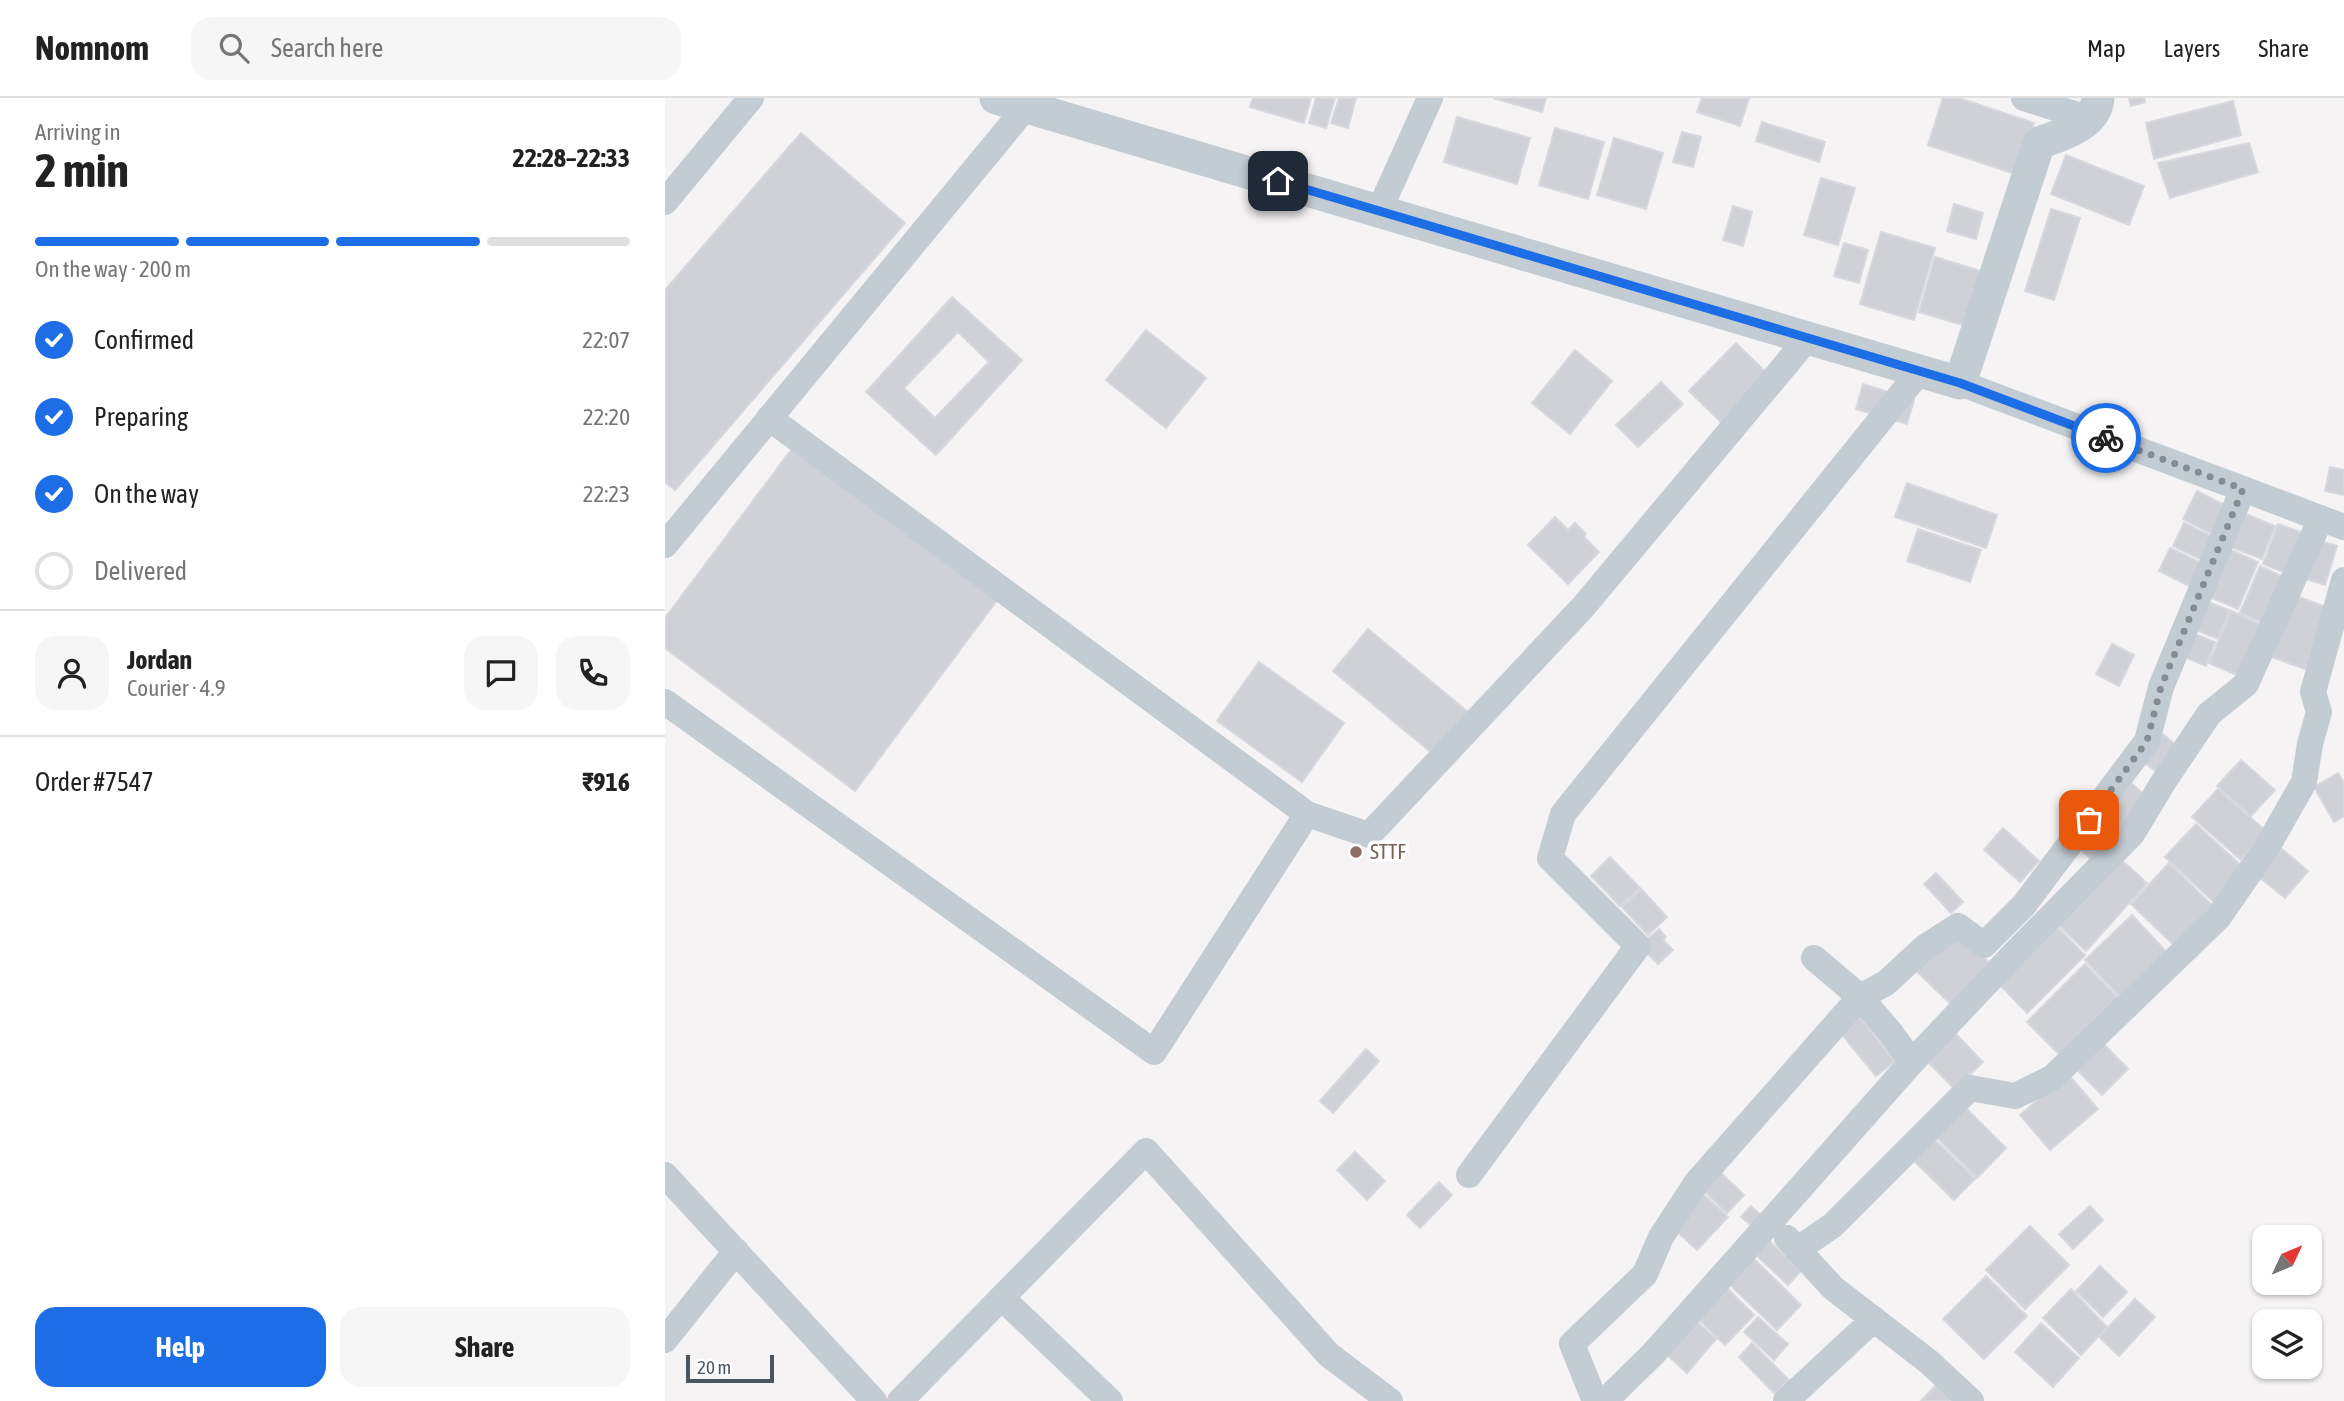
<!DOCTYPE html>
<html lang="en">
<head>
<meta charset="utf-8">
<style>
	body { margin:0; font-family:"Asap Condensed",sans-serif; background:#f6f6f6; color:#222; height:100vh; display:flex; flex-direction:column; font-size:26px; white-space:nowrap }
	* { box-sizing:border-box; margin:0 }
	p { font-size:23px; color:#767676 }
	.icon { flex:none; width:38px; height:38px; fill:none; stroke:currentColor; stroke-width:2; stroke-linecap:round; stroke-linejoin:round }
	.map { position:relative; flex:1; overflow:hidden }
	.panel { display:flex; flex-direction:column; background:#fff; width:665px }
	.panel>* { flex:none }
	.needle { width:46px; rotate:46deg }
	.buttons { position:absolute; left:1587px; top:1127px; display:grid; gap:14px }
	.buttons a { display:grid; place-items:center; width:70px; height:70px; border-radius:14px; background:#fff; box-shadow:0 2px 5px #0004; font-size:35px }
	.scale { position:absolute; left:21px; bottom:18px; width:88px; box-sizing:border-box; padding-left:7px; border:4px solid #4a5560; border-top:0; font-size:19px; line-height:24px; white-space:nowrap; color:#4a5560; -webkit-text-stroke:5px #fff; paint-order:stroke }
	.pin { position:absolute; display:grid; place-items:center; width:60px; height:60px; color:#fff; margin:-30px; border-radius:14px; box-shadow:0 4px 10px #0006 }
	.courier { position:absolute; display:grid; place-items:center; width:70px; height:70px; margin:-35px; border:5px solid #1c6de6; border-radius:50%; background:#fff; color:#222; box-shadow:0 2px 9px #0007 }
	.head em { font-style:normal; font-weight:700 }
	.head div { display:flex; flex-direction:column-reverse }
	.head { display:flex; align-items:center; justify-content:space-between; height:119px; padding:0 35px }
	h1 { font-size:46px; font-weight:700; line-height:52px }
	.bar { display:grid; grid-template-columns:repeat(4,1fr); gap:10px 7px; align-content:center; height:84px; padding:0 35px }
	.bar i { height:9px; border-radius:5px; background:#e0e0e0 }
	.bar .selected { background:#1c6de6 }
	.bar p { grid-column:span 4 }
	.line { display:flex; align-items:center; gap:18px; padding:0 35px; border-top:2px solid #e0e0e0 }
	.line div { flex:1 }
	.round { display:grid; place-items:center; flex:none; width:74px; height:74px; border-radius:21px; background:#f6f6f6 }
	ol { padding:0 35px; list-style:none }
	li { display:flex; align-items:center; gap:21px; height:77px }
	li p { margin-inline-start:auto }
	li .icon { padding:7px; border-radius:50%; background:#1c6de6; color:#fff; stroke-width:4 }
	li:last-child { color:#767676 }
	li i { width:38px; height:38px; border:4px solid #e0e0e0; border-radius:50% }
	.primary-button { display:flex; gap:14px; margin-top:auto; padding:14px 35px }
	.primary-button a { flex:1; height:80px; border-radius:21px; background:#1c6de6; color:#fff; font-size:28px; font-weight:700; line-height:80px; text-align:center }
	.primary-button a+a { background:#f6f6f6; color:#222 }
	header { display:flex; align-items:center; gap:42px; box-sizing:border-box; height:98px; padding:0 35px; background:#fff; border-bottom:2px solid #e0e0e0 }
	header strong { font-size:33px }
	nav { display:flex; gap:38px; margin-inline-start:auto; font-size:24px }
	.search { width:490px; height:63px; background:#f6f6f6; display:flex; align-items:center; gap:18px; box-sizing:border-box; padding:0 24px; border-radius:21px; color:#767676; font-size:26px }
	main { display:flex; flex:1; min-height:0 }
	.map>svg:first-child { display:block }
	.building { fill:#cfd1d7; stroke:#d7d8de; stroke-width:2; fill-rule:evenodd }
	.lines { fill:none; stroke-linecap:round; stroke-linejoin:round }
	.minor { stroke:#c4ccd3; stroke-width:26 }
	.tertiary { stroke:#c4ccd3; stroke-width:33 }
	.done { stroke:#868c93; stroke-width:7; stroke-dasharray:0 12.6 }
	.route { stroke:#1c6de6; stroke-width:9 }
	.education-dot { fill:#8d6e63; stroke:#fff; stroke-width:2.5 }
	.labels { text-anchor:middle; stroke-width:7; stroke-linejoin:round; paint-order:stroke }
	.education-label { font-size:21px; fill:#785e54; stroke:#fff; text-anchor:start }
</style>
</head>
<body>
<header>
<strong>Nomnom</strong>
<div class="search"><svg class="icon" aria-label="search" viewBox="0 0 24 24"><circle cx="10" cy="10" r="6"/><path d="M15 15l6 6"/></svg>Search here</div>
<nav><a>Map</a><a>Layers</a><a>Share</a></nav>
</header>
<main>
<section class="panel">
<div class="head"><div><h1>2 min</h1><p>Arriving in</p></div><em>22:28–22:33</em></div>
<div class="bar"><i class="selected"></i><i class="selected"></i><i class="selected"></i><i></i><p>On the way · 200 m</p></div>
<ol>
<li><svg class="icon" aria-label="check" viewBox="0 0 24 24"><path d="M5 12l5 5 9-10"/></svg>Confirmed<p>22:07</p></li>
<li><svg class="icon" aria-label="check" viewBox="0 0 24 24"><path d="M5 12l5 5 9-10"/></svg>Preparing<p>22:20</p></li>
<li><svg class="icon" aria-label="check" viewBox="0 0 24 24"><path d="M5 12l5 5 9-10"/></svg>On the way<p>22:23</p></li>
<li><i></i>Delivered</li>
</ol>
<div class="line" style="height:126px"><a class="round"><svg class="icon" aria-label="person" viewBox="0 0 24 24"><circle cx="12" cy="8" r="4"/><path d="M4 21q1-7 8-7t8 7"/></svg></a><div><b>Jordan</b><p>Courier · 4.9</p></div><a class="round"><svg class="icon" aria-label="chat" viewBox="0 0 24 24"><path d="M4 5h16v11H9l-5 4z"/></svg></a><a class="round"><svg class="icon" aria-label="phone" viewBox="0 0 24 24"><path d="M5 4h4l2 5-3 2q2 4 5 5l2-3 5 2v4C11 20 4 13 5 4z"/></svg></a></div>
<div class="line" style="height:91px"><div>Order #7547</div><b>₹916</b></div>
<div class="primary-button"><a>Help</a><a>Share</a></div>
</section>
<div class="map">
<svg width="1679" height="1303" viewBox="0 0 1679 1303">
	<rect width="100%" height="100%" fill="#f5f3f3"/>
	<!-- building -->
	<path class="building" d="M588 0H646L639 25 585 9Z
		M651 0H670L661 30 644 25Z
		M674 0H691L683 30 666 25Z
		M828 0H881L877 14Z
		M1037 0H1084L1075 28 1032 14Z
		M1278 0H1294L1369 25 1353 77 1263 47Z
		M1464 0H1479L1480 4 1466 8Z
		M1568 3 1576 37 1489 61 1481 25Z
		M792 19 865 40 852 86 779 64Z
		M1097 24 1160 44 1154 64 1091 43Z
		M890 30 939 44 923 101 874 87Z
		M1017 34 1036 39 1028 69 1008 64Z
		M136 35 240 125 10 392 0 384V192Z
		M949 40 998 55 981 111 932 97Z
		M1584 45 1593 74 1505 100 1493 65Z
		M1401 57 1479 88 1464 127 1386 96Z
		M1156 80 1190 90 1173 147 1139 137Z
		M1289 106 1318 115 1311 141 1282 133Z
		M1068 108 1087 114 1078 148 1058 142Z
		M1386 111 1415 120 1389 202 1360 193Z
		M1216 134 1270 150 1249 222 1195 206Z
		M1179 145 1203 152 1194 185 1169 178Z
		M1270 159 1319 174 1304 229 1254 214Z
		M287 199 357 262 271 357 201 294ZM293 234 324 264 270 320 239 290Z
		M481 232 541 280 501 330 441 282Z
		M1071 245 1108 281 1061 329 1024 293Z
		M910 252 947 283 905 336 867 305Z
		M996 284 1018 306 973 349 951 327Z
		M1198 286 1249 302 1242 326 1191 311Z
		M135 340 339 493 190 693 0 550V520Z
		M1665 369 1679 372V397L1660 393Z
		M1242 385 1332 417 1321 450 1230 419Z
		M1532 393 1567 411 1553 439 1518 421Z
		M1576 414 1610 428 1597 461 1563 448Z
		M890 419 903 432 910 425 921 436 919 439 934 454 903 486 863 447Z
		M1519 425 1552 441 1541 464 1508 448Z
		M1613 426 1641 436 1626 477 1598 466Z
		M1253 431 1316 452 1305 484 1242 463Z
		M1652 442 1672 448 1660 487 1639 480Z
		M1559 449 1593 464 1573 511 1539 497Z
		M1505 450 1540 467 1528 490 1494 473Z
		M1595 468 1623 481 1603 527 1575 515Z
		M1626 496 1664 510 1643 572 1604 558Z
		M1535 501 1564 512 1553 541 1524 529Z
		M1566 513 1597 527 1576 579 1544 565Z
		M703 531 815 624 780 666 668 573Z
		M1524 534 1550 544 1541 568 1515 557Z
		M1447 546 1469 557 1454 588 1431 576Z
		M594 564 679 625 637 684 552 623Z
		M1496 635 1514 649 1495 676 1476 662Z
		M1576 662 1610 692 1586 718 1552 688Z
		M1673 675 1679 685V718L1669 724 1649 689Z
		M1466 685 1483 700 1456 731 1438 716Z
		M1553 691 1601 733 1576 762 1527 719Z
		M1439 721 1458 739 1431 766 1412 748Z
		M1531 726 1580 771 1549 804 1500 759Z
		M1338 730 1374 763 1355 784 1319 752Z
		M1617 751 1643 773 1620 800 1594 779Z
		M1451 757 1482 785 1421 853 1390 824Z
		M945 759 975 790 955 808 926 778Z
		M1504 765 1552 812 1514 852 1466 806Z
		M1271 775 1298 804 1286 815 1259 786Z
		M976 791 1002 819 983 837 957 809Z
		M1467 817 1507 860 1460 904 1420 862Z
		M1287 829 1329 869 1290 910 1248 870Z
		M1392 829 1420 857 1362 915 1334 886Z
		M994 831 1001 839 998 842 1008 852 993 866 975 848Z
		M1420 866 1458 905 1400 962 1362 924Z
		M1192 916 1230 963 1211 978 1173 932Z
		M1289 934 1318 964 1290 991 1261 962Z
		M1435 942 1463 971 1437 997 1408 968Z
		M701 951 714 963 668 1015 655 1003Z
		M1403 976 1433 1011 1385 1052 1355 1017Z
		M1298 1007 1341 1050 1312 1080 1269 1037Z
		M1267 1039 1310 1081 1289 1102 1246 1060Z
		M690 1054 720 1083 702 1102 672 1072Z
		M1055 1074 1079 1097 1062 1115 1038 1092Z
		M774 1084 787 1097 755 1130 742 1117Z
		M1038 1096 1063 1119 1032 1152 1007 1129Z
		M1086 1108 1099 1120 1089 1130 1076 1119Z
		M1425 1108 1438 1122 1408 1151 1394 1136Z
		M1365 1128 1404 1167 1360 1211 1321 1172Z
		M1102 1141 1136 1173 1123 1187 1089 1155Z
		M1085 1157 1136 1207 1112 1232 1060 1182Z
		M1435 1168 1462 1194 1438 1219 1411 1193Z
		M1321 1178 1362 1218 1319 1261 1278 1221Z
		M1058 1186 1089 1217 1060 1247 1029 1217Z
		M1406 1191 1442 1229 1416 1257 1378 1220Z
		M1470 1201 1490 1219 1454 1258 1434 1239Z
		M1093 1219 1123 1246 1109 1262 1079 1234Z
		M1031 1223 1051 1241 1022 1275 1001 1256Z
		M1376 1225 1414 1260 1388 1289 1350 1254Z
		M1087 1245 1124 1282 1110 1296 1074 1259Z
		M1273 1285 1292 1303H1256Z"/>
	<g class="lines">
		<!-- minor -->
		<path class="minor" d="M1359 0 1422 20
			M0 104 86 0
			M714 113 765 0
			M1295 285 1679 429
			M0 447 361 9
			M0 604 489 954 642 716 104 320
			M642 716 704 737 918 509 1143 240
			M1149 860 1195 899 1225 934 1247 964
			M0 1077 209 1303
			M804 1077 973 848 885 760 898 716 1255 273
			M1122 1140 1168 1190 1264 1264 1306 1303
			M1132 1152 1168 1127 1305 990 1350 998 1387 980 1553 820 1602 749 1639 684 1645 646 1654 614 1648 594 1679 482
			M337 1200 445 1303
			M0 1242 71 1153
			M235 1303 481 1053 664 1257 725 1303
			M930 1303 907 1246 980 1176 996 1139 1032 1084 1195 899 1221 885 1260 849 1293 828 1319 847 1359 807 1482 643 1496 589 1578 391
			M940 1303 988 1256 1247 964 1349 856 1467 736 1499 683 1544 616 1581 586 1656 420
			M1121 1303 1209 1221"/>
		<!-- tertiary -->
		<path class="tertiary" d="M331 0 1295 285 1374 45C1395 37 1431 28 1433 0"/>
	</g>
	<g class="lines">
		<!-- done -->
		<path class="done" d="M1424 722 1482 643 1496 589 1578 391 1441 340"/>
		<!-- route -->
		<path class="route" d="M613 83 1295 285 1441 340"/>
	</g>
	<!-- markers -->
	<circle class="education-dot" cx="691" cy="754" r="7"/>
	<g class="labels">
		<!-- education labels -->
		<g class="education-label">
			<text x="705" y="761">STTF</text>
		</g>
	</g>
</svg>
<div class="buttons">
<a><svg class="needle" viewBox="-14 -14 28 28"><path d="M0-13l5 13h-10z" fill="#e53935"/><path d="M0 13l5-13h-10z" fill="#767676"/></svg></a>
<a><svg class="icon" aria-label="layers" viewBox="0 0 24 24"><path d="M12 4l9 5-9 5-9-5zM3 14l9 5 9-5"/></svg></a>
</div>
<div class="scale">20 m</div>
<div class="pin" style="left:1424px;top:722px;background:#ea580c"><svg class="icon" aria-label="bag" viewBox="0 0 24 24"><path d="M5 8h14l-1 12H6zM9 8a3 3 0 0 1 6 0"/></svg></div>
<div class="pin" style="left:613px;top:83px;background:#1f2937"><svg class="icon" aria-label="home" viewBox="0 0 24 24"><path d="M3 11l9-7 9 7M6 9v11h12V9"/></svg></div>
<div class="courier" style="left:1441px;top:340px"><svg class="icon" aria-label="bike" viewBox="0 0 24 24"><circle cx="6" cy="16" r="4"/><circle cx="18" cy="16" r="4"/><path d="M6 16l4-8h5l3 8M10 8l3 8H6M13 5h3"/></svg></div>
</div>
</main>
</body>
</html>
